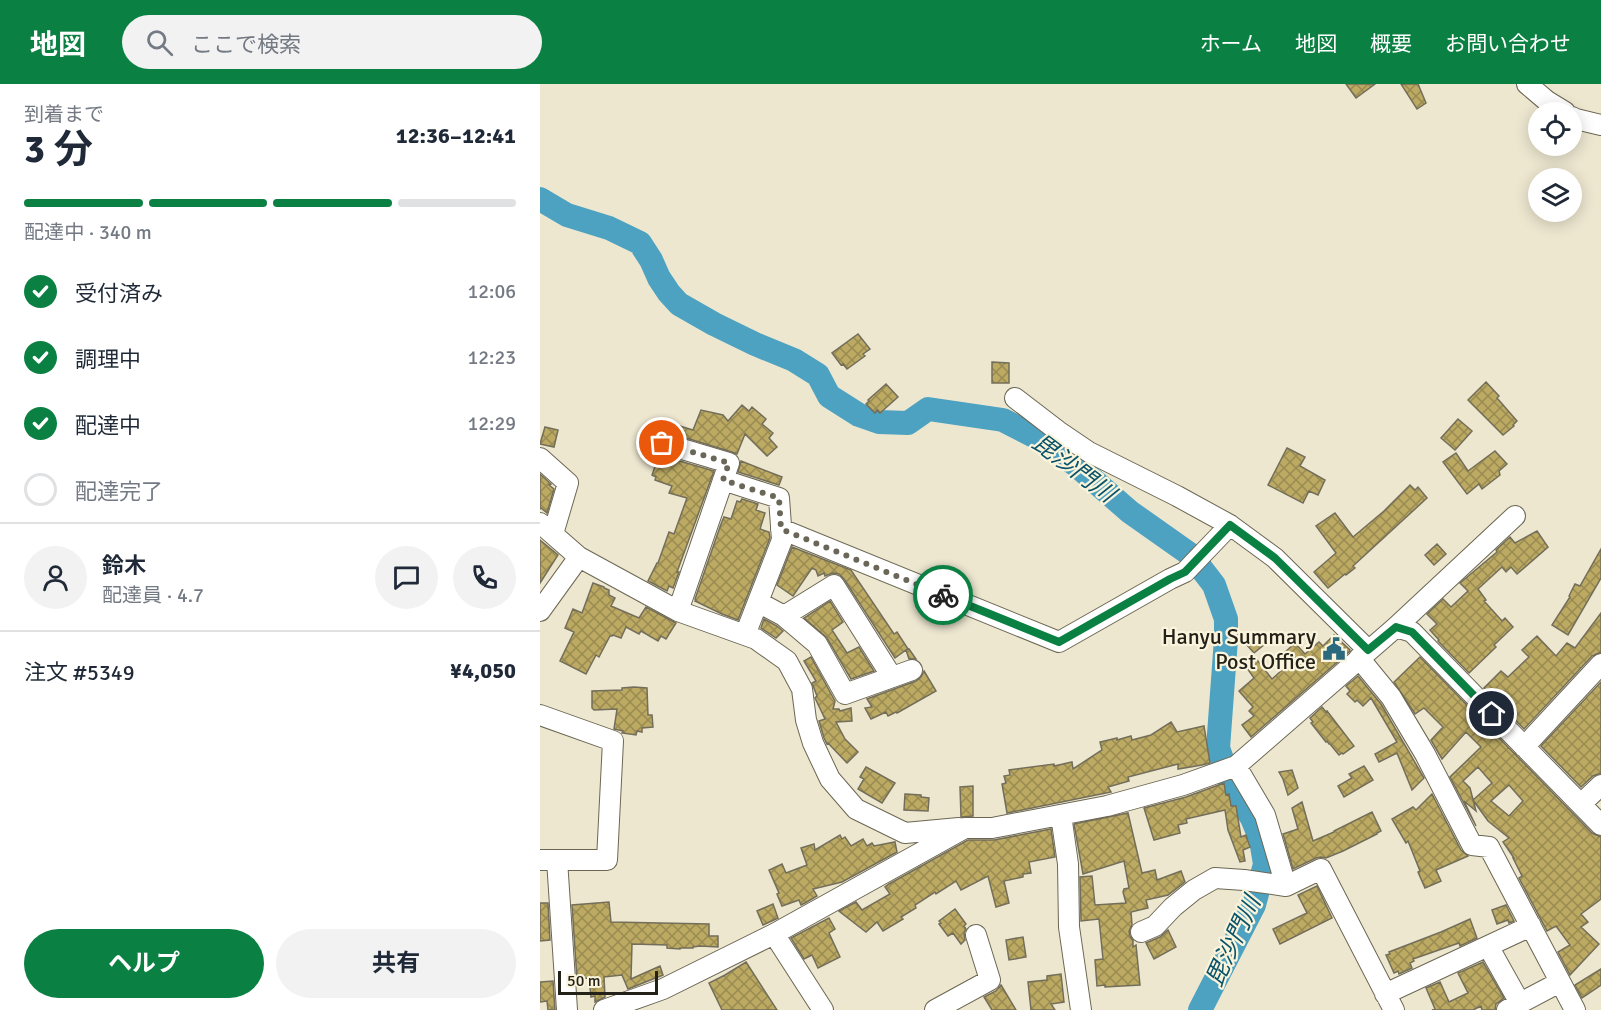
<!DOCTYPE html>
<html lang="ja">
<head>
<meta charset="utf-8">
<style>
	body { margin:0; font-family:Signika,"Noto Sans JP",sans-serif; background:#f2f2f3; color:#1f2937; height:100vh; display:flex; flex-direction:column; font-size:22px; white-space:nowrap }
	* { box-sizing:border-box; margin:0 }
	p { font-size:20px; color:#747a83 }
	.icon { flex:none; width:33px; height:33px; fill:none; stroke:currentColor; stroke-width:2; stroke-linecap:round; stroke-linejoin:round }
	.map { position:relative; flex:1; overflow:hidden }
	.sheet { display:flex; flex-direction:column; background:#fff; width:540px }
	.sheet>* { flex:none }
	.fabs { position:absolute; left:988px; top:18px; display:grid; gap:12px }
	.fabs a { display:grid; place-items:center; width:54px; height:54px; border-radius:50%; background:#fff; box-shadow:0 3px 15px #0003; font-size:30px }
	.scale { position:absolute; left:18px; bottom:15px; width:100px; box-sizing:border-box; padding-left:6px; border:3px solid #232118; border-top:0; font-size:16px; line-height:21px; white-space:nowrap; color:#232118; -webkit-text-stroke:4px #faf4dd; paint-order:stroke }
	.pin { position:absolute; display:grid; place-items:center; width:51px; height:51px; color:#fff; margin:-26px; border:3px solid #fff; border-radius:50%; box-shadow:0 2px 6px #0007 }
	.courier { position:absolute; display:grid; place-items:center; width:60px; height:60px; margin:-30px; border:4px solid #0b8043; border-radius:50%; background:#fff; color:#222; box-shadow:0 2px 8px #0007 }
	.head em { font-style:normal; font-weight:700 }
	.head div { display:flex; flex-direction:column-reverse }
	.head { display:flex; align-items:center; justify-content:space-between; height:102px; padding:0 24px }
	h1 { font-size:39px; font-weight:700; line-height:45px }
	.bar { display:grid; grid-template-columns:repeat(4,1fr); gap:9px 6px; align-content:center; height:72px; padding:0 24px }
	.bar i { height:8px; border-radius:4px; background:#e0e1e3 }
	.bar .on { background:#0b8043 }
	.bar p { grid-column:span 4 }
	.line { display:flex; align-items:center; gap:15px; padding:0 24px; border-top:2px solid #e0e1e3 }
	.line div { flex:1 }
	.round { display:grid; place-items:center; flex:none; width:63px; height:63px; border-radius:32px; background:#f2f2f3 }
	ol { padding:0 24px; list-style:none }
	li { display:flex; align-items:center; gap:18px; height:66px }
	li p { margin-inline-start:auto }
	li .icon { padding:6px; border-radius:50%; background:#0b8043; color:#fff; stroke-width:4 }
	li:last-child { color:#747a83 }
	li i { width:33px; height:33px; border:3px solid #e0e1e3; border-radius:50% }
	.primary-button { display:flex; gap:12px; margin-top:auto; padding:12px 24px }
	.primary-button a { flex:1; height:69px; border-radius:36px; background:#0b8043; color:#fff; font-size:24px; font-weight:700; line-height:69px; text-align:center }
	.primary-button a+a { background:#f2f2f3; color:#1f2937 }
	header { display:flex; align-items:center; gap:36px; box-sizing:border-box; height:84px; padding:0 30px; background:#0b8043; color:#fff }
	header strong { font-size:28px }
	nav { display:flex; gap:33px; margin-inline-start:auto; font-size:21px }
	.search { width:420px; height:54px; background:#f2f2f3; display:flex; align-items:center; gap:15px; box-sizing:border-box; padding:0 21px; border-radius:33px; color:#747a83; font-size:22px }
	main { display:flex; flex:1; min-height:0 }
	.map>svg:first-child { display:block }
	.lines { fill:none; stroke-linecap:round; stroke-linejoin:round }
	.river { stroke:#4da2c1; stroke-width:24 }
	.building { fill:url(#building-cross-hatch); stroke:#736e5a; stroke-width:1.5; fill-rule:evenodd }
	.minor-casing { stroke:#6c6753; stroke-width:22 }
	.minor { stroke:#fff; stroke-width:20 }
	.done { stroke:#6a6658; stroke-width:6; stroke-dasharray:0 10.8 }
	.route { stroke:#0b8043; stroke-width:8 }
	.labels { text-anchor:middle; stroke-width:4.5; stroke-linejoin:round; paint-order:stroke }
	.poi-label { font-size:22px; fill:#232118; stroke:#faf4dd; text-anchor:end }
	.water-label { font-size:24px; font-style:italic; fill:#0a5369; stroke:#faf4dd }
</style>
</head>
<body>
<header>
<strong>地図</strong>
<div class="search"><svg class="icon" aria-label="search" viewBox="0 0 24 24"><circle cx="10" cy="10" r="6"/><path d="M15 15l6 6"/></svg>ここで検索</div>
<nav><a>ホーム</a><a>地図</a><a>概要</a><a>お問い合わせ</a></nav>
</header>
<main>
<section class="sheet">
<div class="head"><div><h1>3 分</h1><p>到着まで</p></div><em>12:36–12:41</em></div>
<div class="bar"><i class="on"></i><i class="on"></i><i class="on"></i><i></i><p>配達中 · 340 m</p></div>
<ol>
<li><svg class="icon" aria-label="check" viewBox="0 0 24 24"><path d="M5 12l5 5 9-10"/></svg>受付済み<p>12:06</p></li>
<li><svg class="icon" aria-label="check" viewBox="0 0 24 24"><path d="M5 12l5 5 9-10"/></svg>調理中<p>12:23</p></li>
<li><svg class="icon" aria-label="check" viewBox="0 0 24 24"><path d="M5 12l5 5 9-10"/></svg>配達中<p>12:29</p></li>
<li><i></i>配達完了</li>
</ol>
<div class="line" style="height:108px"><a class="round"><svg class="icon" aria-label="person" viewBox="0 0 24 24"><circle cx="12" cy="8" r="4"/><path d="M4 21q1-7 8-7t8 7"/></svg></a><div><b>鈴木</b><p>配達員 · 4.7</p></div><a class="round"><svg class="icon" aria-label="chat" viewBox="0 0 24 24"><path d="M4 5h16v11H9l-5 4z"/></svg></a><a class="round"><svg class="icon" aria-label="phone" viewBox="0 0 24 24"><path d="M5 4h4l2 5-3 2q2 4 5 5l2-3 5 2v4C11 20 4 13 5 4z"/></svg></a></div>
<div class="line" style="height:78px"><div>注文 #5349</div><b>¥4,050</b></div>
<div class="primary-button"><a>ヘルプ</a><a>共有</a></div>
</section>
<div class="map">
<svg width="1061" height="926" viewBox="0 0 1061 926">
	<defs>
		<pattern id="building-cross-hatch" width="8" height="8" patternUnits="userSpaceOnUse" patternTransform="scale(1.5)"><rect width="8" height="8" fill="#bcaa63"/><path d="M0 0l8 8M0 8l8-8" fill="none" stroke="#988a51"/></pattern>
	</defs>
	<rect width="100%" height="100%" fill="#ede7d0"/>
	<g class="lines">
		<!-- river -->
		<path class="river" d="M0 115 27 131 69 144 100 159 111 176 119 194 129 209 139 220 174 240 215 260 254 276 278 291 289 312 319 331 339 338 368 339 388 325 463 336 500 355 536 381 590 428 651 471 674 501 686 535V555L678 664 692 703 712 734 721 756 725 780 714 821 660 926"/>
	</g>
	<!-- building -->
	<path class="building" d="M806 0H835L816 14Z
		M861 0H878L886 19 877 25Z
		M318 250 330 265 323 270 325 272 307 285 303 280 301 281 292 269Z
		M452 278 469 279V299H452Z
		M946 298 959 312 957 314 977 337 973 341 974 342 963 351 928 316Z
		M346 300 358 313 340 329 337 326 335 329 326 320 329 317 328 316Z
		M202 321 209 327 212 323 226 335 222 340 233 349 229 354 237 363 227 372 205 350 197 370 192 368 133 350 136 341 153 346 161 326 183 331 188 337Z
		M918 335 932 347 915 366 901 354Z
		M5 343 18 346 14 363 0 360Z
		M747 364 765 373 760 382 785 396 778 411 769 407 763 419 728 401Z
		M955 367 967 380 959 387 960 391 942 405 939 400 927 410 903 378 916 369 928 387Z
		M119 371 174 387 137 488H139L133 504 129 502 127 507 108 497 117 479H118L129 448 134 450 147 414 129 409 132 402 115 396 116 393 112 391Z
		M201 377 242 393 239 401 198 388Z
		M0 390 11 400 9 401 14 405 7 429 1 424 0 425Z
		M870 401 875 406 878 403 887 414 813 482 815 484 806 491 805 490 788 504 774 488 796 469 776 442 795 429 813 453 844 427Z
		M202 415 218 420 216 426 225 429 220 445 229 448 230 454 198 536 182 530 155 517 156 516 155 515 181 440 184 433 191 435 197 417 200 418Z
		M997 447 1008 463 977 490 971 483 966 488 962 483 938 505 946 516 944 517 962 537 965 534 973 543 954 561 956 563 929 589 898 557 899 556 890 546 897 540 887 530 903 515 911 523 928 507 920 499 957 468 956 466 970 453 975 459Z
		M0 456 18 471 0 499Z
		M897 460 906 470 894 481 885 471Z
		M252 463 311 486 354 550 357 548 368 565 366 566 369 565 376 575H369L366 566 355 574 304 495 299 490 293 489 285 492 284 489 278 492 276 486 272 484 253 512 237 501Z
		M1061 465V494L1028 551 1012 541 1030 513 1029 512 1035 500 1040 502Z
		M53 499 64 503V504L69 506V511L75 514 71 522 99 534 106 523 136 539 126 555 121 552 118 557 101 547 99 550 86 543 81 554 73 551 72 552H70L59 573 56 571 46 590 20 577 34 548 25 544 33 525 42 529Z
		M290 517 303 538 292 546 307 569 319 563 334 587 311 595 287 554 264 534Z
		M1061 529V568L1052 572 984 645 944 604 961 587 968 593 989 573 982 566 997 552 1016 572 1027 559 1035 564Z
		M224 535 237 542 243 547 236 554 221 544Z
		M723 548 730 556 714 569 707 561Z
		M794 551 810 566 809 568 711 653 702 641 714 632 709 627 713 623 699 607 714 594 704 580 714 572 732 595 750 579 743 570 755 559 765 570 779 558 783 562Z
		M271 573 295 617 293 625H299L300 627 311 624 312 637 296 638 305 655 318 668 307 679 288 659 287 660 284 654 279 637 285 635 275 614 277 612 272 599 276 597 264 577Z
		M880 573 1052 749 1061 753V815L1041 830 1048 838 1041 843 1059 860 1030 891 1018 868 1030 861 1016 842 1007 847 979 794 982 792 973 774H974L963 758 969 754 948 737 933 716 952 699 938 683 923 697 930 704 936 727 924 717 936 742 910 693 941 663 926 648 902 675 891 656 903 643 884 624 875 630 854 598ZM969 701 983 717 969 732 951 717Z
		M384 587 396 607 357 629 356 628 348 632 346 628 331 635 325 624 332 623 327 615 376 597 381 593Z
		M818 592 841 620 884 694 872 706 857 669 839 678 835 670 857 658 831 614 823 622 817 616 815 618 807 610 810 607 806 602Z
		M1061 598V689L1053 692 1041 703 1001 662Z
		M94 603 107 604 108 631H112L113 643 102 644V648L97 647 96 651 82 649 83 647 74 645 77 625 54 626 52 624V607L82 606V604Z
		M782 623 786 628 787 627 814 662 803 670 802 669 799 671 790 660H789L787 657 786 658 771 639 773 638 770 634Z
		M631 638 637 648 664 642 670 679 662 681 638 685V680L588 693 589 697 568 703 571 708 467 729 462 700 466 699 464 692 470 691 469 686 514 680V682L532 678 533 685 562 666 560 658 577 654V656L591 652 592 656 611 651Z
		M824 682 833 696 804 713 798 702 812 694 809 690Z
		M326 683 355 699 342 719 318 705 324 695 320 693Z
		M752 686 758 704 748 711 743 695 739 688Z
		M684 699 686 711 689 710 691 722H696L701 753 706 751 710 763 703 766 705 777 700 778 688 746 685 726 646 735 647 739 638 741 640 749 614 756 604 724 646 713Z
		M433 702V732L421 733 420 703Z
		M365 710 381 711V713L389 714 388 727 364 726Z
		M892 710 921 766 928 772 896 786 901 797 885 804 878 788 880 787 868 757 866 759 852 735 873 723 876 726Z
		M762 718 773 757 794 748V747L832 728 841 747 837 749V750L803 767 786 774 781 773 776 774 753 785 743 750 758 745 752 724Z
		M588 729 602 789 615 786 617 796 641 787 645 798 628 811 606 816 608 824 591 828 592 841 589 847 590 852 593 856V863L596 861 600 901 565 903V901L557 902 555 876 563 875 559 835 541 837 540 793 552 792 555 821 586 819 583 808 584 805 589 804 584 777 543 790 534 740Z
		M511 745 515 773 489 778 491 789 483 790V793L464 797 469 819 456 823 448 792 421 806 416 797 396 810 395 808 375 821 376 824 361 833 363 835 343 847 337 838 326 848 299 827 316 818 322 826 350 810 345 803 349 800 428 756H454Z
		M300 751 302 755 305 753 311 762 323 755 327 762 332 759 334 762 355 758 357 768 302 798 273 805 277 812 265 819 261 821 259 816 242 822 237 810 239 809 229 786 242 780 246 789 267 781 261 764 274 760 275 766Z
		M777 802 792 834 740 860 733 845 767 829 758 811Z
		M69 818 71 838 169 840V852H178V863L160 862 153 863V864H140V865L127 864V861L92 860 91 895 120 882 123 891 88 905 82 891 64 893 65 913 55 918V912L51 913 49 894 37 895 32 821Z
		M0 819H8L10 856 0 857Z
		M233 820 238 834 223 841 217 827Z
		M966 821 974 837 969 839 968 836 957 840 952 826Z
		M415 825 426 840 424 842 426 845 424 849 425 856 421 860 413 849 408 852 399 840 401 839 399 837Z
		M289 834 295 845 289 849 300 873 278 884 272 871 264 875 251 854Z
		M930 835 937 854 920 862 919 859 873 875 874 877 870 879 872 884 859 890 858 887 854 889 846 871 850 870 849 868 901 848Z
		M628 846 636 863 614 875 606 859 620 853Z
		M483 853 486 873 469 876 466 856Z
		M206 878 237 926H182L169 899 185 891Z
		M943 878 964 914 956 920 955 926H942L941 922 933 926H892L895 925 886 904 900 898 909 918 928 909 918 889Z
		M1061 885V901L1042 914 1035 901Z
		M521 890 524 918 511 920 515 926H491L488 898 507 896V892Z
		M13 897 15 926H8L7 917 0 918V898Z
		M461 901 476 926H452L444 913 456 907Z"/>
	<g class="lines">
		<!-- minor casing -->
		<g class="minor-casing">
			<path id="minor" d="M987 0 1007 17 1025 28
				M1032 33 1036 35 1061 41
				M475 314 518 347 549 368 637 412 690 441 735 474 828 566
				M122 359 189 379 138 527
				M0 374 28 399 13 450
				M183 396 239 414 242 456 205 551
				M0 439 39 473 138 527 216 555 247 577 262 605 266 636 273 659 290 695 316 725 365 749 419 744
				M241 445 519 558 630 495 645 488 690 441
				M218 518 244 532 294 501 352 593
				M0 527 39 473
				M244 532 277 560 305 610 372 586
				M856 543 975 432
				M819 574 851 613 885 670 932 761 949 763 1035 926
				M0 631 73 657 67 776H0
				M984 663 1061 580
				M696 682 725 731 746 802 781 785 854 926
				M1041 720 1061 701
				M521 731 528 780 529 843 541 926
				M17 776 27 926
				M601 848 615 842 633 823 654 806 675 794 704 796 746 802
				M234 850 283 926
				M948 862 991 842
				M845 910 948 862 980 919
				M64 926 123 905 234 850 425 744H452L567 722 643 701 696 682 856 543 872 548 1061 741
				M395 926 450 896 436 851
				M967 926 1020 898"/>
		</g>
		<!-- minor -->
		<use href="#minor" class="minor"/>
	</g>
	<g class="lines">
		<!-- done -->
		<path class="done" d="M122 359 189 379 183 396 239 414 241 445 403 511"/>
		<!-- route -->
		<path class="route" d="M403 511 519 558 630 495 645 488 690 441 735 474 828 566 856 543 872 548 952 630"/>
	</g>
	<!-- icons -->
	<defs>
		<g id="civic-bare" transform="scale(1.8)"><path d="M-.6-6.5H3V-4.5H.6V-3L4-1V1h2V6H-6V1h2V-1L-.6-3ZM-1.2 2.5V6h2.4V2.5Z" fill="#2b697f" stroke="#faf4dd" stroke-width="2.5" paint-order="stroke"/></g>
	</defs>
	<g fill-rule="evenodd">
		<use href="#civic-bare" x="794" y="565"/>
	</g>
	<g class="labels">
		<!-- poi labels -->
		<g class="poi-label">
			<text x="776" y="560">Hanyu Summary<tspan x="776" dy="25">Post Office</tspan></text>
		</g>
		<!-- water labels -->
		<g class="water-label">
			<text transform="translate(534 384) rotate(37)" y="8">毘沙門川</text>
			<text transform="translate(693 857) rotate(-65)" y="8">毘沙門川</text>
		</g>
	</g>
</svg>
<div class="fabs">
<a><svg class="icon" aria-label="locate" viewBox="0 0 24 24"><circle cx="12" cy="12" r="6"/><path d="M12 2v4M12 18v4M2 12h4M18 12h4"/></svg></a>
<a><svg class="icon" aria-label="layers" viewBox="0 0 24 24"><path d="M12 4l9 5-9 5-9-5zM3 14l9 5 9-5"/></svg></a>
</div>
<div class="scale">50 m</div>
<div class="pin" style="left:122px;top:359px;background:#ea580c"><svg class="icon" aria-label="bag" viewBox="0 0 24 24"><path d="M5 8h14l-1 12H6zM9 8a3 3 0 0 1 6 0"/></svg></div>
<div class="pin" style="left:952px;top:630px;background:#1f2937"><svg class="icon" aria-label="home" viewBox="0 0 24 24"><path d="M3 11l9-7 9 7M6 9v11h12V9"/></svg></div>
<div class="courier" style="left:403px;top:511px"><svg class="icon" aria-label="bike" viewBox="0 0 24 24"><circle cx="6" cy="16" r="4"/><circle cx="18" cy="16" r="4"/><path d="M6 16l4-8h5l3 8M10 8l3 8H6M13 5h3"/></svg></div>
</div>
</main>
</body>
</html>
